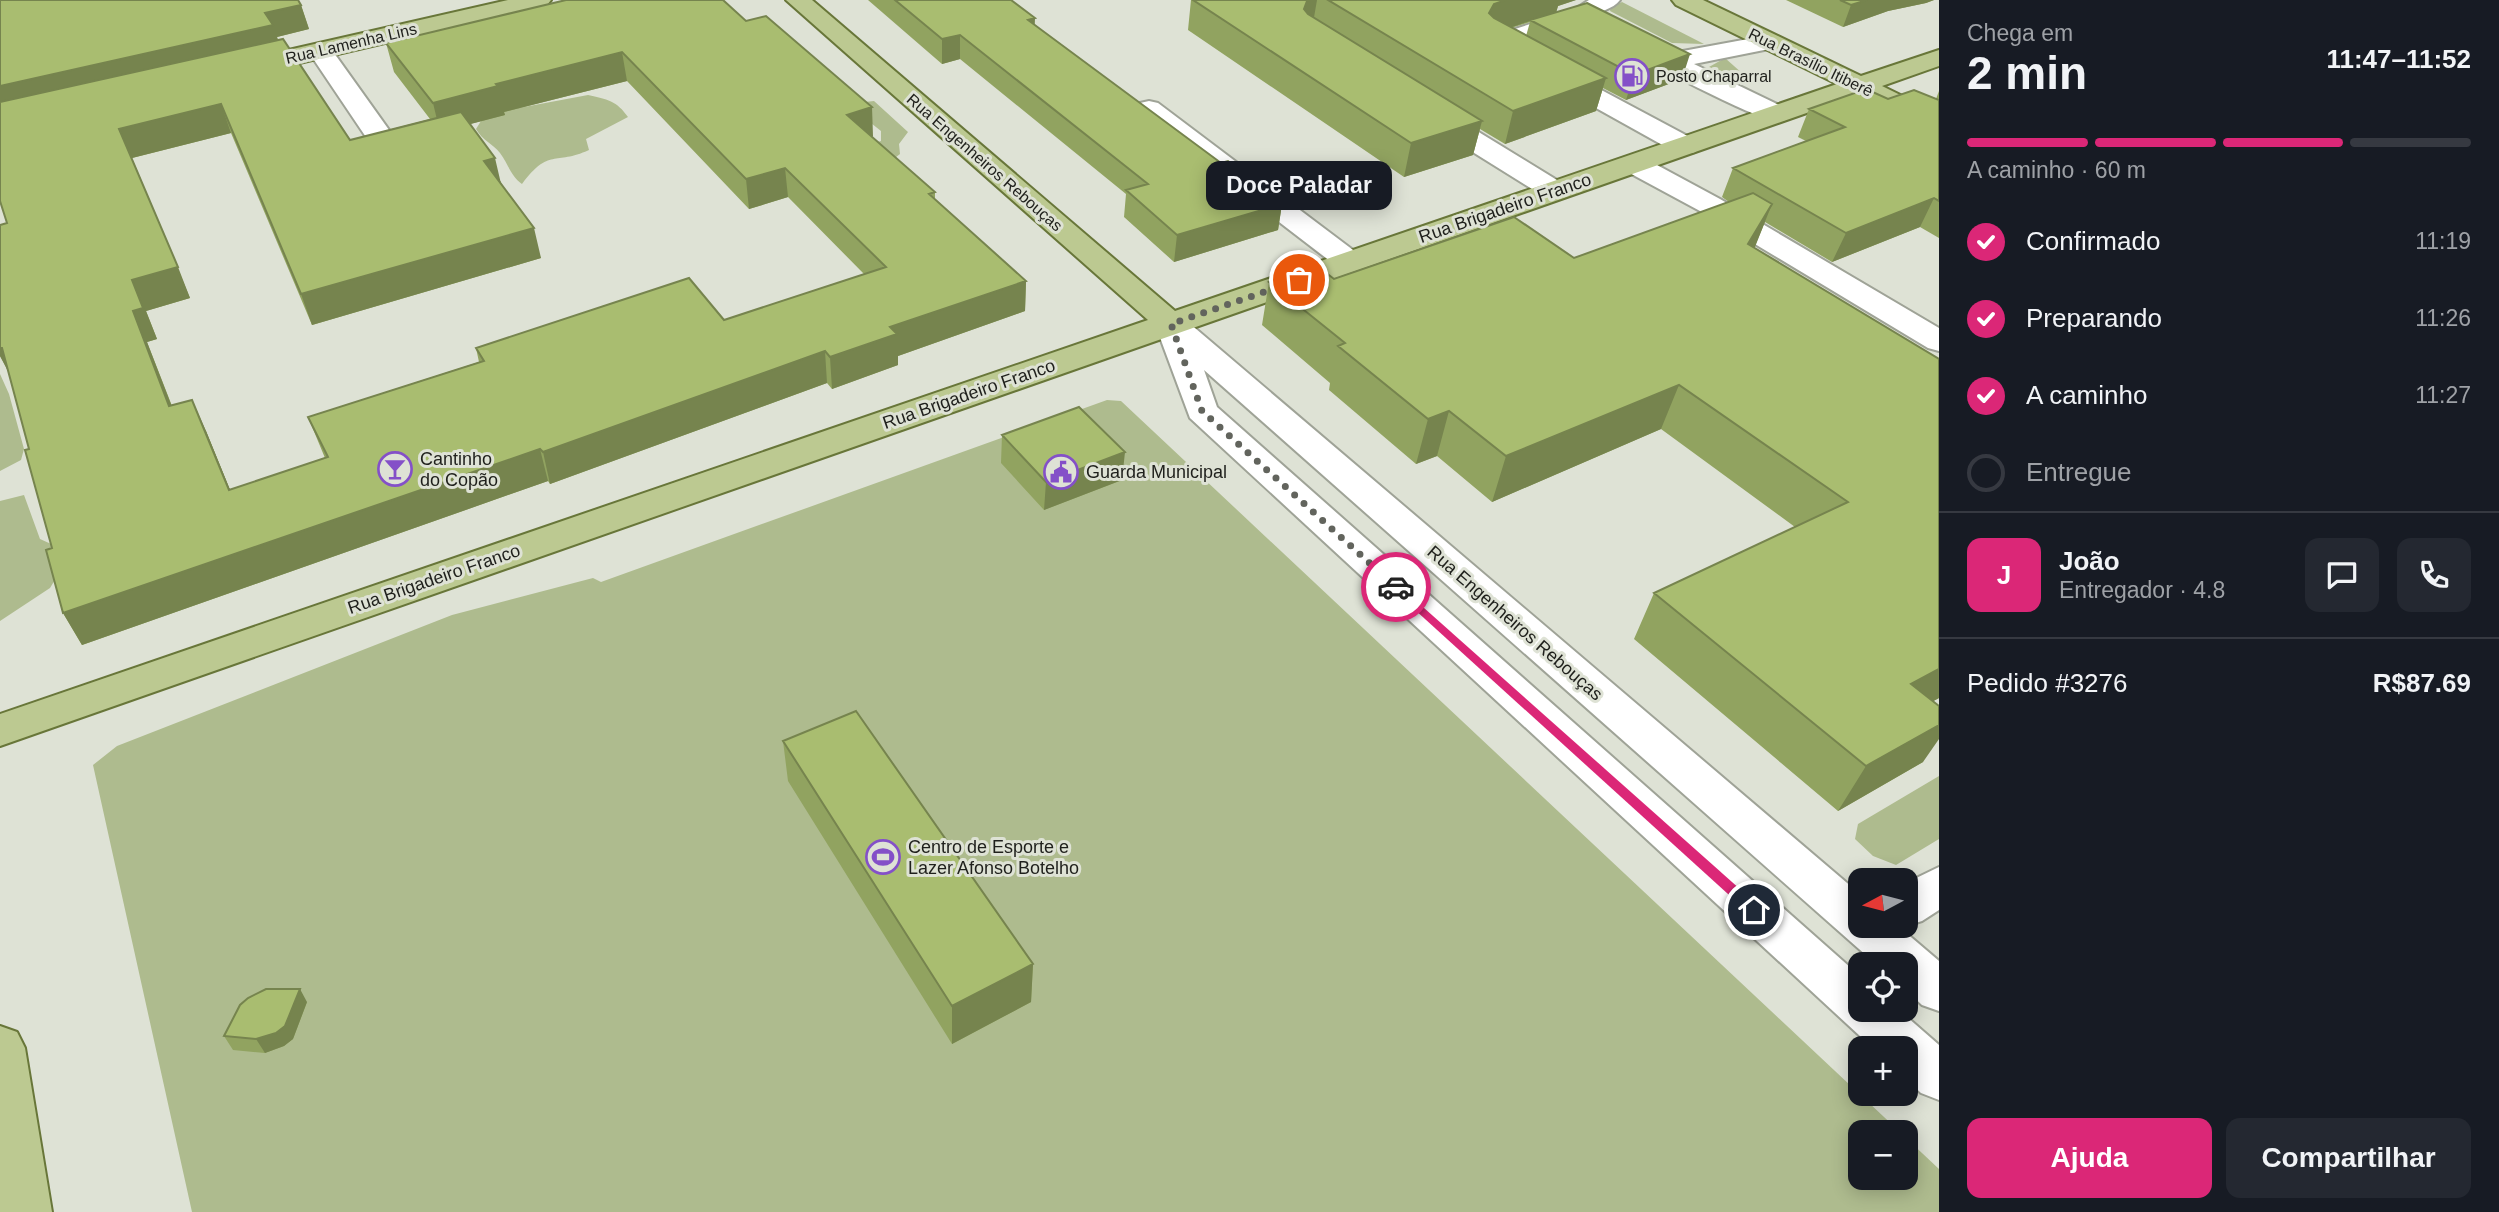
<!DOCTYPE html>
<html lang="pt">
<head>
<meta charset="utf-8">
<style>
	body { margin:0; font-family:Arial,sans-serif; background:#242831; color:#f1f3f6; height:100vh; display:flex; flex-direction:column; font-size:26px; white-space:nowrap }
	* { box-sizing:border-box; margin:0 }
	p { font-size:23px; color:#9ea1a6 }
	.icon { flex:none; width:38px; height:38px; fill:none; stroke:currentColor; stroke-width:2; stroke-linecap:round; stroke-linejoin:round }
	.map { position:relative; flex:1; overflow:hidden }
	.details { display:flex; flex-direction:column; background:#171b24; width:560px }
	.details>* { flex:none }
	.needle { width:46px; rotate:263deg }
	.fabs { position:absolute; left:1848px; top:868px; display:grid; gap:14px }
	.fabs a { display:grid; place-items:center; width:70px; height:70px; border-radius:14px; background:#171b24; box-shadow:0 4px 18px #0003; font-size:35px }
	.pin { position:absolute; display:grid; place-items:center; width:60px; height:60px; color:#fff; margin:-30px; border:4px solid #fff; border-radius:50%; box-shadow:0 2px 7px #0007 }
	.courier { position:absolute; display:grid; place-items:center; width:70px; height:70px; margin:-35px; border:5px solid #db2777; border-radius:50%; background:#fff; color:#222; box-shadow:0 2px 9px #0007 }
	.bubble { position:absolute; height:49px; border-radius:14px; background:#171b24; box-shadow:0 4px 18px #0003; font-size:23px; font-weight:600; line-height:49px; text-align:center }
	.overview em { font-style:normal; font-weight:600 }
	.overview div { display:flex; flex-direction:column-reverse }
	.overview { display:flex; align-items:center; justify-content:space-between; height:119px; padding:0 28px }
	h1 { font-size:46px; font-weight:600; line-height:52px }
	.bar { display:grid; grid-template-columns:repeat(4,1fr); gap:10px 7px; align-content:center; height:84px; padding:0 28px }
	.bar i { height:9px; border-radius:5px; background:#363941 }
	.bar .selected { background:#db2777 }
	.bar p { grid-column:span 4 }
	.line { display:flex; align-items:center; gap:18px; padding:0 28px; border-top:2px solid #363941 }
	.line div { flex:1 }
	.round { display:grid; place-items:center; flex:none; width:74px; height:74px; border-radius:14px; background:#242831 }
	ol { padding:0 28px; list-style:none }
	li { display:flex; align-items:center; gap:21px; height:77px }
	li p { margin-inline-start:auto }
	li .icon { padding:7px; border-radius:50%; background:#db2777; color:#fff; stroke-width:4 }
	li:last-child { color:#9ea1a6 }
	li i { width:38px; height:38px; border:4px solid #363941; border-radius:50% }
	.action { display:flex; gap:14px; margin-top:auto; padding:14px 28px }
	.action a { flex:1; height:80px; border-radius:14px; background:#db2777; color:#fff; font-size:28px; font-weight:600; line-height:80px; text-align:center }
	.action a+a { background:#242831; color:#f1f3f6 }
	main { display:flex; flex:1; min-height:0 }
	.map>svg:first-child { display:block }
	.green { fill:#aebb8e }
	.lines { fill:none; stroke-linecap:round; stroke-linejoin:round }
	.minor-casing { stroke:#9fa397; stroke-width:4 }
	.major-casing { stroke:#687639; stroke-width:4 }
	.minor { fill:#fff; fill-rule:evenodd }
	.major { fill:#bcc991; fill-rule:evenodd }
	.wall { fill:#91a360; fill-rule:evenodd }
	.shaded-wall { fill:#76844e }
	.building { fill:#a9bd70; stroke:#76844e; stroke-width:2 }
	.route { fill:#db2777 }
	.done { stroke:#62645d; stroke-width:7; stroke-dasharray:0 12.6 }
	.labels { text-anchor:middle; stroke-width:6; stroke-linejoin:round; paint-order:stroke }
	.far-street-label { font-size:16px; fill:#1f201c; stroke:#dee2d5 }
	.far-poi-label { font-size:16px; fill:#1f201c; stroke:#dee2d5; text-anchor:start }
	.street-label { font-size:18px; fill:#1f201c; stroke:#dee2d5 }
	.poi-label { font-size:18px; fill:#1f201c; stroke:#dee2d5; text-anchor:start }
</style>
</head>
<body>
<main>
<div class="map">
<svg width="1939" height="1212" viewBox="0 0 1939 1212">
	<rect width="100%" height="100%" fill="#dee2d5"/>
	<!-- green -->
	<path class="green" d="M1622 2 1704 44 1672 43 1610 11 1611 7Z
		M1725 58 1743 74 1746 81 1739 83 1716 78 1709 67Z
		M588 95C607 99 617 101 628 117L586 139 589 150C554 166 550 147 522 184 510 175 509 165 500 153 492 143 483 141 476 129L481 121 508 110Z
		M874 101 908 132 899 144 900 154 887 164 777 174 881 141V131L852 108 856 103Z
		M0 374 9 394 24 449 21 460 0 471Z
		M1107 400 1121 401 1900 1132H1860V1178H1906V1138L1939 1169V1212H192L93 765 117 746 452 615 593 578 601 582Z
		M24 495 40 539 60 548 64 565 50 588 0 621V501Z
		M1939 776V839L1896 865 1873 856 1855 839 1858 824Z"/>
	<g class="lines">
		<!-- minor casing -->
		<g class="minor-casing">
			<path id="minor" d="M1589 0H1620C1613 10 1598 10 1590 20L1505 48 1496 50 1487 48 1484 43 1487 38 1574 10Z
				M1770 35 1779 37 1782 42 1779 47 1694 64 1785 108 1789 114 1785 120 1776 122C1755 117 1638 61 1628 46L1631 41 1640 39 1649 41 1672 53Z
				M320 44 329 46 394 137 398 143 394 149 384 151 374 149 308 51 311 46Z
				M1553 66 1562 69 1695 140 1699 146 1695 152 1685 154 1675 152 1544 79 1540 74 1544 69Z
				M1149 101 1158 103 1361 256 1365 262 1361 268 1350 271 1339 268 1140 115 1136 109 1140 103Z
				M1432 107 1441 109 1565 185 1569 191 1565 197 1555 199 1545 197 1423 121 1419 115 1423 109Z
				M1634 156 1644 158 1720 199 1939 328V351L1928 348 1700 211 1624 170 1620 164 1624 158Z
				M1171 315 1182 317 1860 894V926H1898L1939 961V1011L1922 1005 1906 990V964H1876L1204 370 1217 407 1860 976V1010H1899L1939 1045V1100L1921 1093 1906 1079V1048H1873L1190 418 1155 324 1160 317Z
				M1939 867V910L1922 921 1906 926H1904L1906 883Z"/>
		</g>
		<!-- major casing -->
		<g class="major-casing">
			<path id="major" d="M508 0H551L547 5 539 7 244 76 235 73 231 68 235 63 244 60Z
				M786 0H812L1175 311 1837 84 1676 5 1672 0H1703L1861 76 1939 50V66L1882 86 1939 114V132L1858 95 0 746V714L1148 320Z
				M0 1026 17 1032 25 1048 52 1212H0Z"/>
		</g>
		<!-- minor -->
		<use href="#minor" class="minor"/>
		<!-- major -->
		<use href="#major" class="major"/>
	</g>
	<!-- wall -->
	<path class="wall" d="M566 0 873 136 872 137 935 192V199L1026 281 1025 311 898 356V365L832 389 827 383 550 484 548 481 82 645 63 613 52 548 29 449 9 372 0 356V225L7 223 301 5 309 29 277 37 278 40 350 140 430 119 394 72 386 43ZM627 81 749 209 788 197 864 274 724 320 476 348 479 362 308 417 325 458 230 490 206 431 172 406 147 342 157 339 146 311 190 298 132 158 231 133 312 325 541 258 470 124 505 115 504 112Z
		M868 0H1011L1034 25 1221 163 1282 204 1278 230 1174 262 1124 217 1126 194 960 59 942 64Z
		M1191 0H1576L1558 6 1556 12 1682 79 1626 100 1603 88 1596 111 1505 144 1480 129 1473 155 1404 177 1188 30ZM1530 22 1526 36 1511 28Z
		M1786 0H1934L1926 3 1888 11 1843 27Z
		M1939 91V238L1920 227 1832 262 1765 222 1754 248 1939 698 1933 701 1923 762 1838 811 1634 639 1654 593 1795 527 1661 429 1492 502 1437 456 1416 464 1329 390 1330 383 1262 325 1269 282 1334 279 1574 258 1729 202 1722 197 1733 168 1806 141 1798 137 1809 109 1888 99H1936Z
		M1002 435 1122 480 1044 510 1001 463Z
		M783 741 1033 964 1031 1002 952 1044 788 781Z
		M307 1002 293 1039 284 1046 265 1053 233 1050 224 1036Z"/>
	<!-- shaded-wall -->
	<path class="shaded-wall" d="M1310 0H1317L1312 29 1304 9 1307 1Z
		M1506 0H1576L1558 6 1556 13 1530 20V21L1486 36 1489 13 1494 4Z
		M1867 0H1934L1926 3 1888 11 1843 27 1851 5Z
		M301 5 309 29 277 37 281 50 0 114V86L265 13Z
		M1035 18 1034 43 1028 20Z
		M960 35V59L942 64V39Z
		M622 52 627 81 504 112 505 115 440 132 433 103 496 84Z
		M1690 54 1682 79 1626 100 1634 75Z
		M1606 78 1596 111 1505 144 1513 111Z
		M221 104 231 133 132 158 119 129Z
		M872 107 873 136 848 144 847 115Z
		M1482 121 1473 155 1404 177 1411 143Z
		M495 158 502 188 484 161Z
		M785 168 788 197 749 209 746 179Z
		M1934 198 1920 227 1832 262 1846 233Z
		M1282 204 1278 230 1174 262 1177 235Z
		M1772 204 1755 247 1731 288 1748 244Z
		M534 228 541 258 312 325 301 294Z
		M178 267 190 298 146 311 157 339 147 342 184 438 169 406 133 311 132 280Z
		M1026 281 1025 311 898 356V365L832 389 830 357 890 327Z
		M0 348H2L13 381 0 356Z
		M825 351 827 383 550 484 543 452Z
		M1679 385 1661 429 1492 502 1506 456Z
		M192 400 206 431 243 522 229 490Z
		M1449 411 1437 456 1416 464 1428 419Z
		M540 449 548 481 82 645 63 613Z
		M1125 452 1122 480 1044 510 1046 482Z
		M1939 669V698L1883 729 1911 684Z
		M1939 725V739L1923 762 1838 811 1866 766Z
		M1033 964 1031 1002 952 1044V1006Z
		M300 989 307 1002 293 1039 284 1046 265 1053 256 1039Z"/>
	<!-- building -->
	<path class="building" d="M0 0H298L301 5 265 13 273 25 0 86Z
		M566 0H723L746 21 766 16 872 107 847 115 935 192 929 194 1026 281 890 327 897 334 830 357 825 351 543 452 540 449 63 613 46 550 52 548 25 450 29 449 2 348H0V225L7 223 0 201V102L283 39 350 140 461 112 495 158 484 161 534 228 301 294 221 104 119 129 178 267 132 280 143 308 133 311 169 406 192 400 229 490 328 457 308 417 484 361 476 348 689 278 724 320 886 267 785 168 746 179 622 52 496 84 498 86 433 103 386 43Z
		M895 0H1011L1035 18 1028 20 1221 163 1228 161 1282 204 1177 235 1126 190 1148 184 960 35 942 39Z
		M1193 0H1310L1307 1 1304 9 1308 14 1482 121 1411 143Z
		M1328 0H1506L1494 4 1489 13 1494 18 1606 78 1513 111Z
		M1840 0H1867L1851 5Z
		M1587 3 1690 54 1634 75 1530 20Z
		M1866 89 1888 99 1914 90 1939 100V201L1934 198 1846 233 1733 168 1845 127 1809 109Z
		M1753 193 1772 204 1748 244 1939 359V669L1911 684 1939 706V725L1866 766 1654 593 1848 502 1679 385 1506 456 1449 411 1428 419 1338 346 1345 343 1269 282 1316 265 1334 279 1514 217 1574 258Z
		M1079 407 1125 452 1046 482 1002 435Z
		M856 711 1033 964 952 1006 783 741Z
		M266 989H300L285 1026 276 1033 256 1039 224 1036 240 1005 248 998Z"/>
	<!-- route -->
	<path class="route" d="M1396 583 1759 906V914H1750L1392 589 1390 587Z"/>
	<g class="lines">
		<!-- done -->
		<path class="done" d="M1299 280 1171 324 1202 411 1396 587"/>
	</g>
	<!-- icons -->
	<defs>
		<g id="fuel-ring" transform="scale(1.75)"><circle r="9.5" fill="#dee2d5" stroke="#8450c8" stroke-width="1.5"/><path d="M-5.5-6h7V0h2V4h1.3V-2.5L3-4.5l.8-.8L6-3V5H2.5V1h-1V6h-7ZM-4.2-4.7v3.2H.2V-4.7Z" fill="#8450c8"/></g>
		<g id="bar-ring" transform="scale(1.75)"><circle r="9.5" fill="#dee2d5" stroke="#8450c8" stroke-width="1.5"/><path d="M-6-5H6L.8 .8V4.5H3.5V6h-7V4.5H-.8V.8Z" fill="#8450c8"/></g>
		<g id="civic-ring" transform="scale(1.75)"><circle r="9.5" fill="#dee2d5" stroke="#8450c8" stroke-width="1.5"/><path d="M-.6-6.5H3V-4.5H.6V-3L4-1V1h2V6H-6V1h2V-1L-.6-3ZM-1.2 2.5V6h2.4V2.5Z" fill="#8450c8"/></g>
		<g id="stadium-ring" transform="scale(1.75)"><circle r="9.5" fill="#dee2d5" stroke="#8450c8" stroke-width="1.5"/><path d="M0-5a6.5 5 0 1 0 0 10a6.5 5 0 1 0 0-10ZM-3.5-1.8h7v3.6h-7Z" fill="#8450c8"/></g>
	</defs>
	<g fill-rule="evenodd">
		<use href="#fuel-ring" x="1632" y="76"/>
		<use href="#bar-ring" x="395" y="469"/>
		<use href="#civic-ring" x="1061" y="472"/>
		<use href="#stadium-ring" x="883" y="857"/>
	</g>
	<g class="labels">
		<!-- far-street labels -->
		<g class="far-street-label">
			<text transform="translate(351 43) rotate(-13)" y="6">Rua Lamenha Lins</text>
			<text transform="translate(1811 62) rotate(26)" y="6">Rua Brasílio Itiberê</text>
			<text transform="translate(985 162) rotate(41)" y="6">Rua Engenheiros Rebouças</text>
		</g>
		<!-- far-poi labels -->
		<g class="far-poi-label">
			<text x="1656" y="82">Posto Chaparral</text>
		</g>
		<!-- street labels -->
		<g class="street-label">
			<text transform="translate(1505 208) rotate(-19)" y="6">Rua Brigadeiro Franco</text>
			<text transform="translate(969 394) rotate(-19)" y="6">Rua Brigadeiro Franco</text>
			<text transform="translate(434 579) rotate(-19)" y="6">Rua Brigadeiro Franco</text>
			<text transform="translate(1515 623) rotate(41)" y="6">Rua Engenheiros Rebouças</text>
		</g>
		<!-- poi labels -->
		<g class="poi-label">
			<text x="420" y="465">Cantinho<tspan x="420" dy="21">do Copão</tspan></text>
			<text x="1086" y="478">Guarda Municipal</text>
			<text x="908" y="853">Centro de Esporte e<tspan x="908" dy="21">Lazer Afonso Botelho</tspan></text>
		</g>
	</g>
</svg>
<div class="fabs">
<a><svg class="needle" viewBox="-14 -14 28 28"><path d="M0-13l5 13h-10z" fill="#e53935"/><path d="M0 13l5-13h-10z" fill="#9ea1a6"/></svg></a>
<a><svg class="icon" aria-label="locate" viewBox="0 0 24 24"><circle cx="12" cy="12" r="6"/><path d="M12 2v4M12 18v4M2 12h4M18 12h4"/></svg></a>
<a>+</a>
<a>−</a>
</div>
<div class="pin" style="left:1299px;top:280px;background:#ea580c"><svg class="icon" aria-label="bag" viewBox="0 0 24 24"><path d="M5 8h14l-1 12H6zM9 8a3 3 0 0 1 6 0"/></svg></div>
<div class="pin" style="left:1754px;top:910px;background:#1f2937"><svg class="icon" aria-label="home" viewBox="0 0 24 24"><path d="M3 11l9-7 9 7M6 9v11h12V9"/></svg></div>
<div class="courier" style="left:1396px;top:587px"><svg class="icon" aria-label="car" viewBox="0 0 24 24"><path d="M5 17H2v-5l4-1 3-4h7l3 4 3 1v5h-3M9 17h6M6 11h13"/><circle cx="7" cy="17" r="2"/><circle cx="17" cy="17" r="2"/></svg></div>
<div class="bubble" style="left:1206px;top:161px;width:186px">Doce Paladar</div>
</div>
<section class="details">
<div class="overview"><div><h1>2 min</h1><p>Chega em</p></div><em>11:47–11:52</em></div>
<div class="bar"><i class="selected"></i><i class="selected"></i><i class="selected"></i><i></i><p>A caminho · 60 m</p></div>
<ol>
<li><svg class="icon" aria-label="check" viewBox="0 0 24 24"><path d="M5 12l5 5 9-10"/></svg>Confirmado<p>11:19</p></li>
<li><svg class="icon" aria-label="check" viewBox="0 0 24 24"><path d="M5 12l5 5 9-10"/></svg>Preparando<p>11:26</p></li>
<li><svg class="icon" aria-label="check" viewBox="0 0 24 24"><path d="M5 12l5 5 9-10"/></svg>A caminho<p>11:27</p></li>
<li><i></i>Entregue</li>
</ol>
<div class="line" style="height:126px"><b class="round" style="background:#db2777;color:#fff">J</b><div><b>João</b><p>Entregador · 4.8</p></div><a class="round"><svg class="icon" aria-label="chat" viewBox="0 0 24 24"><path d="M4 5h16v11H9l-5 4z"/></svg></a><a class="round"><svg class="icon" aria-label="phone" viewBox="0 0 24 24"><path d="M5 4h4l2 5-3 2q2 4 5 5l2-3 5 2v4C11 20 4 13 5 4z"/></svg></a></div>
<div class="line" style="height:91px"><div>Pedido #3276</div><b>R$87.69</b></div>
<div class="action"><a>Ajuda</a><a>Compartilhar</a></div>
</section>
</main>
</body>
</html>
